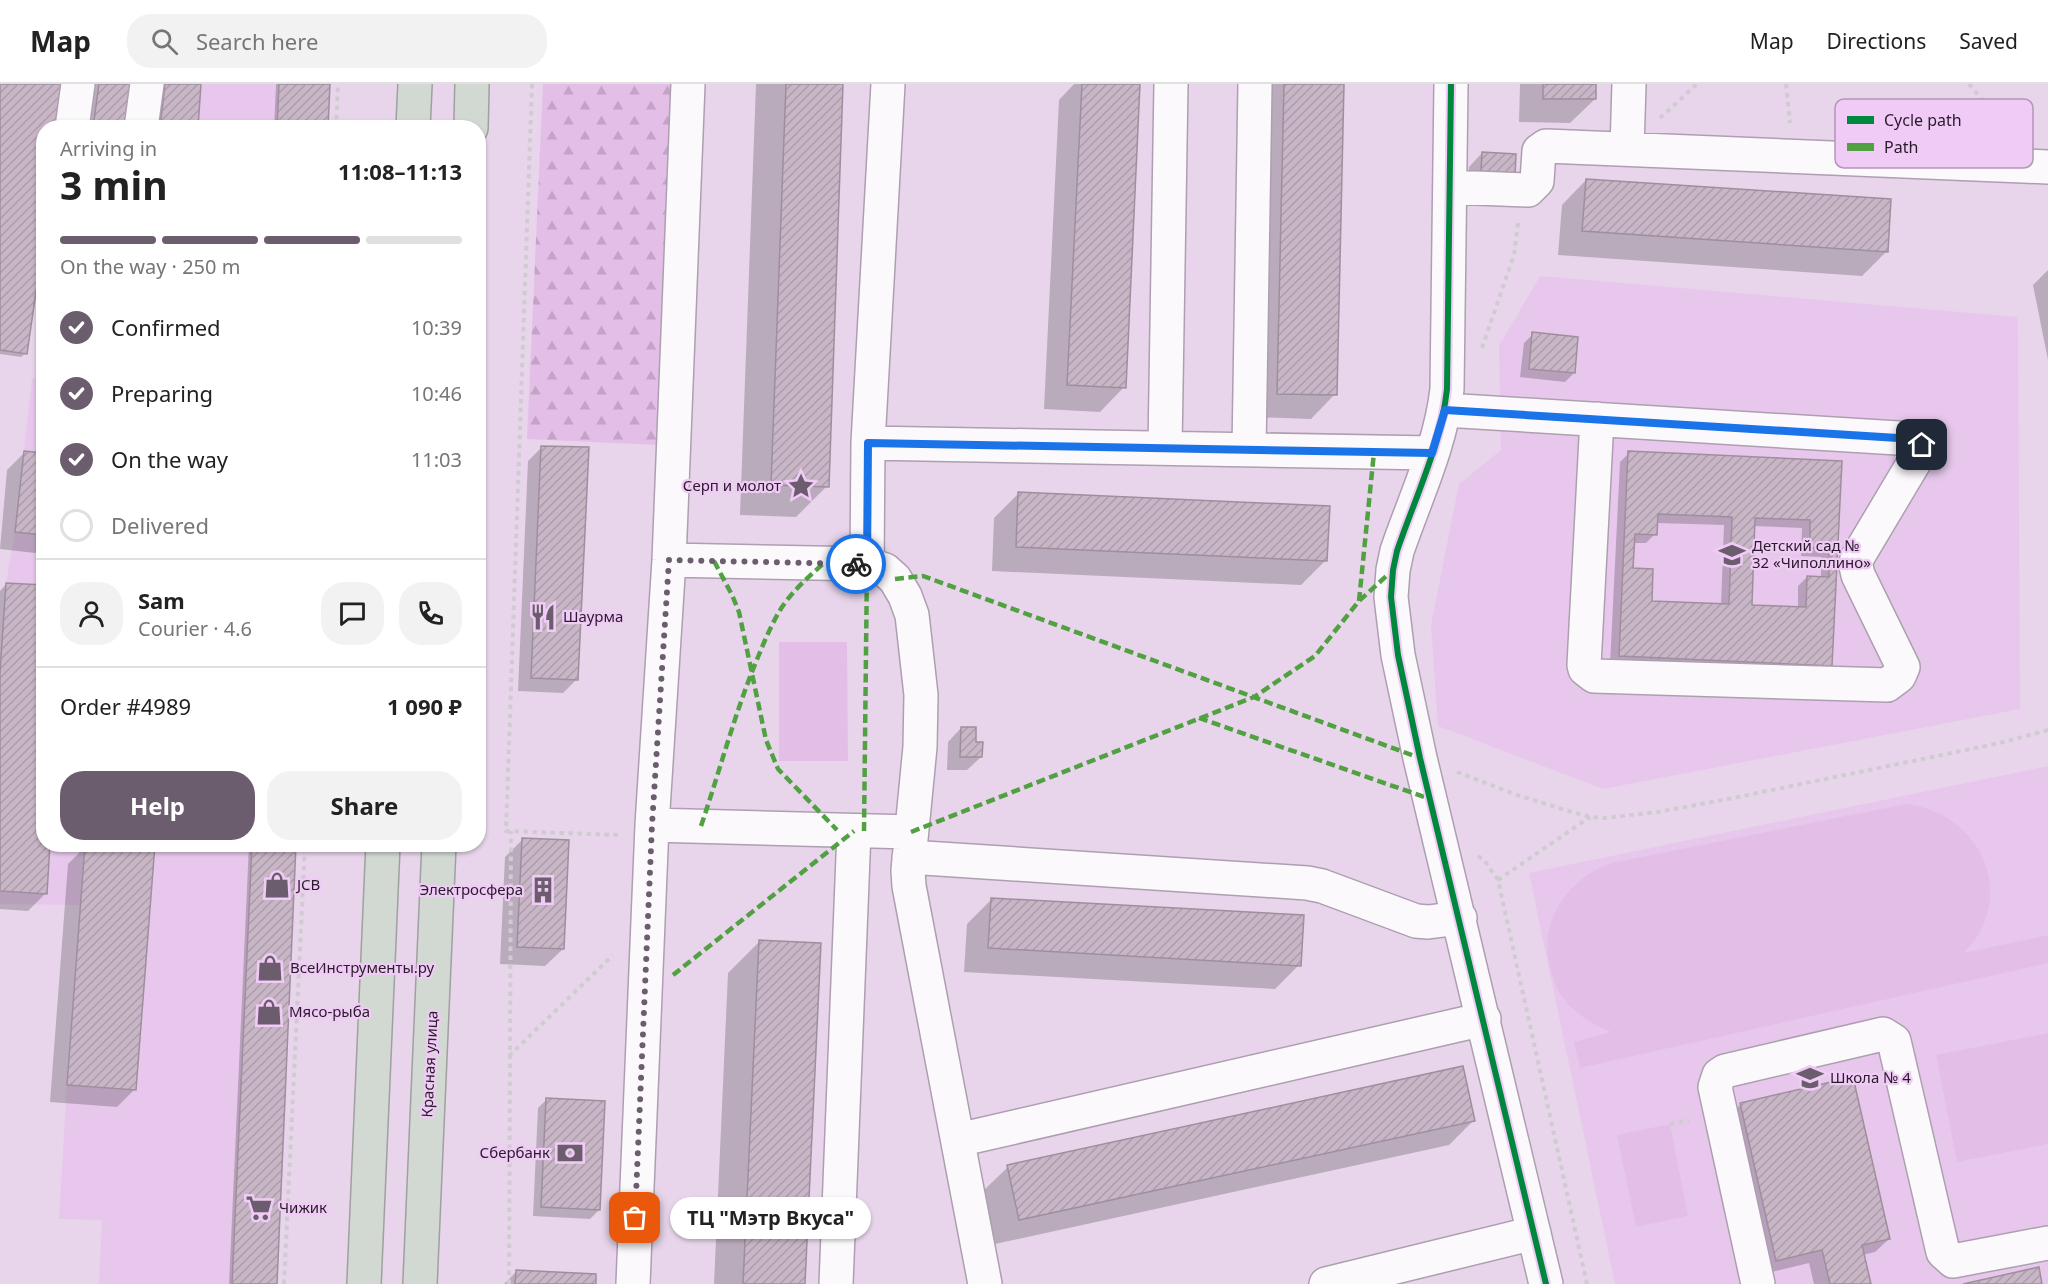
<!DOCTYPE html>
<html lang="en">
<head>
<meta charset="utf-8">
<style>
	body { margin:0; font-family:"Noto Sans",sans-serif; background:#f2f2f2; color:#222; height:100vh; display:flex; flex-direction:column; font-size:22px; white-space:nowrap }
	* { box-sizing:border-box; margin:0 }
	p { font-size:20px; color:#767676 }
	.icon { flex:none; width:33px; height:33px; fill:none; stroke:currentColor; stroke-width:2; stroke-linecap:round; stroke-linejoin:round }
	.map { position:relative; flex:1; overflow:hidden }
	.panel { position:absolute; left:36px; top:36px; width:450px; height:732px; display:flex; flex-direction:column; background:#fff; border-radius:24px; box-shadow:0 2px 4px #0004 }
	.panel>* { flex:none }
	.pin { position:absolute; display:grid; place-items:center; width:51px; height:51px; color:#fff; margin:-26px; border-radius:12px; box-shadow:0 3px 9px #0006 }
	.courier { position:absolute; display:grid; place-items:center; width:60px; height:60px; margin:-30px; border:4px solid #1a73e8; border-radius:50%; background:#fff; color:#222; box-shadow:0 2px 8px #0007 }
	.bubble { position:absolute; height:42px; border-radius:21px; background:#fff; box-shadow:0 2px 4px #0004; font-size:20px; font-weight:700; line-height:42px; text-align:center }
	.summary em { font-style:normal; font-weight:700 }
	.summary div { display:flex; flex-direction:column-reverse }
	.summary { display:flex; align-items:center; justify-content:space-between; height:102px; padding:0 24px }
	h1 { font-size:39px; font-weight:700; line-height:45px }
	.bar { display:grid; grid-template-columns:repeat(4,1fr); gap:9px 6px; align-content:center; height:72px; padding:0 24px }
	.bar i { height:8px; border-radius:4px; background:#e0e0e0 }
	.bar .selected { background:#6c5d6e }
	.bar p { grid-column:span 4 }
	.line { display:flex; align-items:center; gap:15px; padding:0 24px; border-top:2px solid #e0e0e0 }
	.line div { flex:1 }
	.round { display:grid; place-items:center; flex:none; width:63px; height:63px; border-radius:24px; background:#f2f2f2 }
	ol { padding:0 24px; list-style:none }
	li { display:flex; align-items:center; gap:18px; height:66px }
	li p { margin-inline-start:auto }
	li .icon { padding:6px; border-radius:50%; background:#6c5d6e; color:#fff; stroke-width:4 }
	li:last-child { color:#767676 }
	li i { width:33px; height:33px; border:3px solid #e0e0e0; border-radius:50% }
	.action { display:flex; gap:12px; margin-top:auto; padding:12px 24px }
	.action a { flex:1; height:69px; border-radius:24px; background:#6c5d6e; color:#fff; font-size:24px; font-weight:700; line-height:69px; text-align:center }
	.action a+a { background:#f2f2f2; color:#222 }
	header { display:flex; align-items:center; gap:36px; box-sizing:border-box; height:84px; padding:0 30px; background:#fff; border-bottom:2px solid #e0e0e0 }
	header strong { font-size:28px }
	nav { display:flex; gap:33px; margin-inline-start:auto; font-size:21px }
	.search { width:420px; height:54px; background:#f2f2f2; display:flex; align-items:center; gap:15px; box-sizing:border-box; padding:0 21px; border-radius:24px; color:#767676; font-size:22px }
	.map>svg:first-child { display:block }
	.built { fill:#e7c8ec }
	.green { fill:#e3bfe8 }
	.forest { fill:url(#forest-firs) }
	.shadow { fill:#0003; fill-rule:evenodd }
	.building { fill:url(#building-hatch); stroke:#9f8f9d; stroke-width:1.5; fill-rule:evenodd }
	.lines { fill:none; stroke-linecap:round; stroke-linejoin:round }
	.minor-casing { stroke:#ad9fb0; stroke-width:36 }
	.highway-casing { stroke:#9fa09f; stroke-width:36 }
	.path { stroke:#d0cbd1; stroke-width:4; stroke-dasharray:4.5 4.5; stroke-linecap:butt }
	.minor { stroke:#fcf9fc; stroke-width:33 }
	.highway { stroke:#d2d8d2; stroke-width:33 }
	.quiet { stroke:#51a143; stroke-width:4.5; stroke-dasharray:9 4.5; stroke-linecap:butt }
	.cycleway-casing { stroke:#efcbf5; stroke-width:10 }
	.cycleway { stroke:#00873e; stroke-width:6 }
	.done { stroke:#6c5d6e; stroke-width:6; stroke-dasharray:0 10.8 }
	.route { stroke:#1a73e8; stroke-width:8 }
	.labels { text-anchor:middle; stroke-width:4.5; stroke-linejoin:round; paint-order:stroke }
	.poi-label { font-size:15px; fill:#291c2b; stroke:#efcbf5; text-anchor:start }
	.street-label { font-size:15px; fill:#291c2b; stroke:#efcbf5 }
	.key { fill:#efcbf5; stroke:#b496b8; stroke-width:1.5 }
	.key-label { font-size:16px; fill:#291c2b }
</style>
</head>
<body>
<header>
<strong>Map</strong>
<div class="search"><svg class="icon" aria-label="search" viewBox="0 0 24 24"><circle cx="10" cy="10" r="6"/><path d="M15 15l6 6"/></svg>Search here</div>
<nav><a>Map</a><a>Directions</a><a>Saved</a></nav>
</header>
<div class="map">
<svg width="2048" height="1200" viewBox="0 0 2048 1200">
	<defs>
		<pattern id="forest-firs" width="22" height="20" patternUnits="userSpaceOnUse" patternTransform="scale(1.5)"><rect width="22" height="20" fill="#e3bfe8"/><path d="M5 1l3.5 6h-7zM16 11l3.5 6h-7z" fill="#c3a4c7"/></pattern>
		<pattern id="building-hatch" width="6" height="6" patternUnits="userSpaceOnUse" patternTransform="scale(1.5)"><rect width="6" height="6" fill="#c8b6c6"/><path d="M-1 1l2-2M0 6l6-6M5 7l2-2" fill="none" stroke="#ac9caa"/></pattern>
	</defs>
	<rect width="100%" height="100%" fill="#e8d5eb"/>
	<!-- built -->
	<path class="built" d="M201 0H330L328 43 198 44Z
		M1540 192 2018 233 2020 625 1603 705 1438 642 1431 541 1459 400 1501 366 1499 262Z
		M32 294 44 296V760L296 761 277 1200H99L102 1136 59 1135 67 1001 81 821 0 820V589L6 499 15 448Z
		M2048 682V1200H1615L1529 789Z"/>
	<!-- green -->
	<path class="green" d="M779 558H847L848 677H779Z
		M1906 720C1968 727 2011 789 1980 848 1976 856 1969 863 1963 869L2048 851V879L1580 984 1574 958 1611 948C1592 940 1576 931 1563 914 1556 905 1553 895 1550 884 1538 837 1567 795 1611 779Z
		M2048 949V1060L1957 1078 1936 971Z
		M1670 1040 1688 1132 1636 1143 1617 1051Z"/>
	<!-- forest -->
	<path class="forest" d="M543 0H674L658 361 527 355Z"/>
	<!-- shadow -->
	<path class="shadow" d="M0 0 44 44 26 269 21 273 0 270Z
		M96 0H131L125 44H90Z
		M162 0H200L196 44H157Z
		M276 0H329L326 44H274Z
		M756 0H842L827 402 796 433 740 431Z
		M1074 0H1138L1124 303 1100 328 1044 325 1059 16Z
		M1261 0H1342L1335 310 1311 335 1253 333Z
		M1520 0H1595V15L1570 39 1519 38Z
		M1482 69 1514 71 1468 102 1469 83Z
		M1586 96 1887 167 1862 192 1558 171 1562 121Z
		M2048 186V276L2033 201Z
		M1533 250 1574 289 1565 298 1520 293 1524 259Z
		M44 341V470L0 465 7 386 25 368 40 370Z
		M542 363 577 595 563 609 518 607 528 377Z
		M1629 369 1840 379 1831 582 1822 591 1610 581 1620 378ZM1656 439 1724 441 1721 521 1650 518 1632 485 1633 459H1646L1655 450ZM1753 442 1802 444 1801 472 1821 473V494L1807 493 1798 502V524L1750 522Z
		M1019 409 1326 476 1301 501 992 487 994 434Z
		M6 500 44 760 45 810 28 827 0 825V507Z
		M961 644 974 660 981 673 967 686H947L948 658Z
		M523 755 563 865 545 882 500 880 505 773Z
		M80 760H154L134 1006 117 1023 50 1018 68 780 79 769Z
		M249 760H295L276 1200H229Z
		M992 815 1299 881 1275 905 964 888 967 840Z
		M759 858 804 1200H714L728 889Z
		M547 1015 599 1126 590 1135 533 1132 538 1024Z
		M1741 1020 1889 1155 1875 1168 1863 1171 1869 1200H1814L1809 1179 1763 1190 1727 1034Z
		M1474 1036 1449 1061 995 1160 983 1107 1008 1083Z
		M516 1188 595 1200H504Z"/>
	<!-- building -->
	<path class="building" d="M0 0H65L59 44H44V153L27 270 0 266Z
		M99 0H132L127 44H93Z
		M165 0H201L198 44H160Z
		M279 0H330L328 44H277Z
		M786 0H843L829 403 771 401Z
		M1082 0H1140L1126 304 1067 301Z
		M1284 0H1344L1337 311 1277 310Z
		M1543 0H1596V15H1543Z
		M1482 68 1516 70 1515 92 1481 89Z
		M1586 95 1891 115 1888 168 1582 147Z
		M1532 248 1578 253 1575 289 1529 285Z
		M541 362 589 363 578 596 531 594Z
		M24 367 44 369V451L15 448Z
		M1628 367 1842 377 1832 582 1619 572ZM1658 430 1732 433 1729 520 1652 517 1653 485 1633 484 1635 450 1657 451ZM1755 434 1810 436V464L1829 465V493L1807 492 1806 523 1752 521Z
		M1018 408 1330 422 1327 477 1016 463Z
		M6 499 44 501V760H50L47 810 0 807V589Z
		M961 643H976V658H983L982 673H960Z
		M522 754 569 756 564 865 517 863Z
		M96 760H155L136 1006 67 1001 85 761Z
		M252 760H296L277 1200H232Z
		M991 814 1304 831 1301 882 988 864Z
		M759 856 821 859 805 1200H743Z
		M1463 982 1475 1037 1019 1136 1007 1081Z
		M1853 993 1890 1155 1862 1161 1871 1200H1830L1822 1166 1776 1177 1740 1019Z
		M546 1014 605 1017 600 1126 541 1123Z
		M2039 1183 2042 1200H1963Z
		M516 1186 596 1190V1200H515Z"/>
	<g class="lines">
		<!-- minor casing -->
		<g class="minor-casing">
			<path id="minor" d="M1451 0 1447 305C1441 361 1415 414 1397 467L1393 486 1391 513 1398 571 1420 674 1546 1200
				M72 44 78 0
				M141 44 147 0
				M1627 65 1629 0
				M1450 103 1528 106 1537 97 1539 67 1546 62 2048 83
				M1445 326 1461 327 1914 355 1921 359 1922 365 1857 474 1856 482 1858 491 1903 583 1899 592 1887 601 1594 592 1585 585 1584 581 1597 335
				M868 359 1432 369
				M1165 363 1171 0
				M1249 365 1255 0
				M669 476 867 480 885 486 895 495 905 512 912 531 921 611 920 663 908 786 909 802 985 1200
				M867 480 868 359 888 0
				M652 741 911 748
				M909 773 1307 799 1322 802 1416 837 1428 838 1460 834
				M958 1056 1484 935
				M633 1200 652 741 669 476 688 0
				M836 1200 854 747
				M1326 1200 1534 1149
				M1758 1200 1715 1003 1719 991 1725 987 1883 950 1894 957 1943 1168 1953 1177 2048 1159"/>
		</g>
		<!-- highway casing -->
		<g class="highway-casing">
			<path id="highway" d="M413 44 415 0
				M471 44 472 0
				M364 1200 383 760
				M420 1200 439 760"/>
		</g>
		<!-- path -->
		<path class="path" d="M532 0 506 747 619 751
			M1786 0 1790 39
			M1969 0 2010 48
			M1660 34 1697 0
			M336 44 338 0
			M1482 264 1514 171 1518 139
			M1457 688 1517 711 1565 726 1590 733 1605 734 1658 728 1728 715 2000 659 2048 646
			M1478 772 1484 776 1498 796 1587 1200
			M1498 796 1590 733
			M509 972 613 871
			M1670 1040 1689 1036
			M284 1200 305 760
			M509 1200 511 747"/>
		<!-- minor -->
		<use href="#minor" class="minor"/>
		<!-- highway -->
		<use href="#highway" class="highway"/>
		<!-- quiet -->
		<path class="quiet" d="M714 477 732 511 739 528 766 656 778 685 837 746
			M895 495 923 492 1420 674
			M1359 517 1374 368
			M1199 634 1430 715
			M701 742C720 686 735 628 758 573 765 556 772 539 782 523 793 507 808 493 823 480
			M864 747 867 480
			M911 748 1254 613 1315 572 1359 517 1393 486
			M673 891 854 747"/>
		<!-- cycleway casing -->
		<g class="cycleway-casing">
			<path id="cycleway" d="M1451 0 1447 305C1441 361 1415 414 1397 467L1393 486 1391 513 1398 571 1420 674 1546 1200"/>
		</g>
		<!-- cycleway -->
		<use href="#cycleway" class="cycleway"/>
	</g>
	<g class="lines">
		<!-- done -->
		<path class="done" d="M635 1134 652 741 669 476 856 480"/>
		<!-- route -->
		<path class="route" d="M856 480H867L868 359 1432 369 1445 326 1914 355 1922 361"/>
	</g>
	<!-- icons -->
	<defs>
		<g id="sight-bare" transform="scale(2.07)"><path d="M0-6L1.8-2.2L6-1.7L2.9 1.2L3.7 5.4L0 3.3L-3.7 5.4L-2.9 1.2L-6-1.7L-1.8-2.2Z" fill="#6c5d6e" stroke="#efcbf5" stroke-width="2.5" paint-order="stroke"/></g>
		<g id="school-bare" transform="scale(2.07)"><path d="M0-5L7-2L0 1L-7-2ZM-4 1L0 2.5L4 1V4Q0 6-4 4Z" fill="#6c5d6e" stroke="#efcbf5" stroke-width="2.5" paint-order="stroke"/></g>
		<g id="restaurant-bare" transform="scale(2.07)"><path d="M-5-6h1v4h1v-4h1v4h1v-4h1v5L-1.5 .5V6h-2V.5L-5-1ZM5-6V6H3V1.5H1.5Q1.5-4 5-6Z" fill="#6c5d6e" stroke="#efcbf5" stroke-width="2.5" paint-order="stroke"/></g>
		<g id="shop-bare" transform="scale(2.07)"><path d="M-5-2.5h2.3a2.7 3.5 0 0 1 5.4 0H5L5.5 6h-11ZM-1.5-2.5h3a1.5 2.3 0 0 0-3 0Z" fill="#6c5d6e" stroke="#efcbf5" stroke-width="2.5" paint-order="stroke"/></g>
		<g id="building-bare" transform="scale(2.07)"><path d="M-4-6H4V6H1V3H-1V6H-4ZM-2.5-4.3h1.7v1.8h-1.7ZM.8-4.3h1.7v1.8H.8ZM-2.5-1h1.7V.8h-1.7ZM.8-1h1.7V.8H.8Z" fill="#6c5d6e" stroke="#efcbf5" stroke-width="2.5" paint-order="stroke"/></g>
		<g id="bank-bare" transform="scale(2.07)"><path d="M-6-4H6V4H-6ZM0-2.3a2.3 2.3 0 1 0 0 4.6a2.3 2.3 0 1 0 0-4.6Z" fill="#6c5d6e" stroke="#efcbf5" stroke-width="2.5" paint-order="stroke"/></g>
		<g id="supermarket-bare" transform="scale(2.07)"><path d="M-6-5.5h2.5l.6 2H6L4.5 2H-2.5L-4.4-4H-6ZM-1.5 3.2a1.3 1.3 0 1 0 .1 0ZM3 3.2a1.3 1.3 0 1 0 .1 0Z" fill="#6c5d6e" stroke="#efcbf5" stroke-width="2.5" paint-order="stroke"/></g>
	</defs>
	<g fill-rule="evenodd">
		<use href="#sight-bare" x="801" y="402"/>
		<use href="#school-bare" x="1732" y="471"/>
		<use href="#restaurant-bare" x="543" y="533"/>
		<use href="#shop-bare" x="277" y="801"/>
		<use href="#building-bare" x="543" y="806"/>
		<use href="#shop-bare" x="270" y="884"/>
		<use href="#shop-bare" x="269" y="928"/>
		<use href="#school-bare" x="1810" y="994"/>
		<use href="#bank-bare" x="570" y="1069"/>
		<use href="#supermarket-bare" x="259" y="1124"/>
	</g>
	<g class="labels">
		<!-- poi labels -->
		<g class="poi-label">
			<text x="781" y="407" text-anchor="end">Серп и молот</text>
			<text x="1752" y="467">Детский сад №<tspan x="1752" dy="17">32 «Чиполлино»</tspan></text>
			<text x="563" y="538">Шаурма</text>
			<text x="297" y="806">JCB</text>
			<text x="523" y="811" text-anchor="end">Электросфера</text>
			<text x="290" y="889">ВсеИнструменты.ру</text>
			<text x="289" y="933">Мясо-рыба</text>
			<text x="1830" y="999">Школа № 4</text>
			<text x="550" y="1074" text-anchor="end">Сбербанк</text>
			<text x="279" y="1129">Чижик</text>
		</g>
		<!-- street labels -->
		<g class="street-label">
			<text transform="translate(430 980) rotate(-87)" y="5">Красная улица</text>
		</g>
	</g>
	<!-- legend -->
	<rect x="1835" y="15" width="198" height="69" rx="9" class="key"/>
	<rect x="1847" y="32" width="27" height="8" fill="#00873e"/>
	<rect x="1847" y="59" width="27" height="8" fill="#51a143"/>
	<g class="key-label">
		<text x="1884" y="42">Cycle path</text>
		<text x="1884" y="69">Path</text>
	</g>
</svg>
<div class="pin" style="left:635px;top:1134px;background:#ea580c"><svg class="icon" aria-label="bag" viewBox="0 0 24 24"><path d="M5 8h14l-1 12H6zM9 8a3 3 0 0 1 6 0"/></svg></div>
<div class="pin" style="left:1922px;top:361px;background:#1f2937"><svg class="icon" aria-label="home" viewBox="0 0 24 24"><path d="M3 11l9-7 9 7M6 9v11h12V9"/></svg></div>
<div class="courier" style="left:856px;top:480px"><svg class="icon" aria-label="bike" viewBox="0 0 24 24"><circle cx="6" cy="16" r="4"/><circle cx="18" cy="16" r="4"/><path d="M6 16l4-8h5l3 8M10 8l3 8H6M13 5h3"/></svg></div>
<div class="bubble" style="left:670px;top:1113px;width:201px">ТЦ &quot;Мэтр Вкуса&quot;</div>
<section class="panel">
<div class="summary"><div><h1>3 min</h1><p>Arriving in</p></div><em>11:08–11:13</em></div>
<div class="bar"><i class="selected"></i><i class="selected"></i><i class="selected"></i><i></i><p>On the way · 250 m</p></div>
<ol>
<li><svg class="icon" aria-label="check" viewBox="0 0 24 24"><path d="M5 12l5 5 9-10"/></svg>Confirmed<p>10:39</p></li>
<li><svg class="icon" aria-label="check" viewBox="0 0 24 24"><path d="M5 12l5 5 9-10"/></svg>Preparing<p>10:46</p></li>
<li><svg class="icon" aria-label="check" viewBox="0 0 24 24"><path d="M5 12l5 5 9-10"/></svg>On the way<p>11:03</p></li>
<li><i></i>Delivered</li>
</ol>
<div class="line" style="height:108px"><a class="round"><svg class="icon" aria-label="person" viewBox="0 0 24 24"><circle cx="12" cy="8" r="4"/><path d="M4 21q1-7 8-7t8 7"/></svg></a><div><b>Sam</b><p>Courier · 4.6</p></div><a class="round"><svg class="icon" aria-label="chat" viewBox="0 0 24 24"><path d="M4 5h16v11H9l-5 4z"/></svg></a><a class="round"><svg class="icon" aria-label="phone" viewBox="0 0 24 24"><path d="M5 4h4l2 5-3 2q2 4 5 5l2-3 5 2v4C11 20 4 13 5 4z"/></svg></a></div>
<div class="line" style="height:78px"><div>Order #4989</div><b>1 090 ₽</b></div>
<div class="action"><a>Help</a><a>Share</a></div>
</section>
</div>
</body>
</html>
